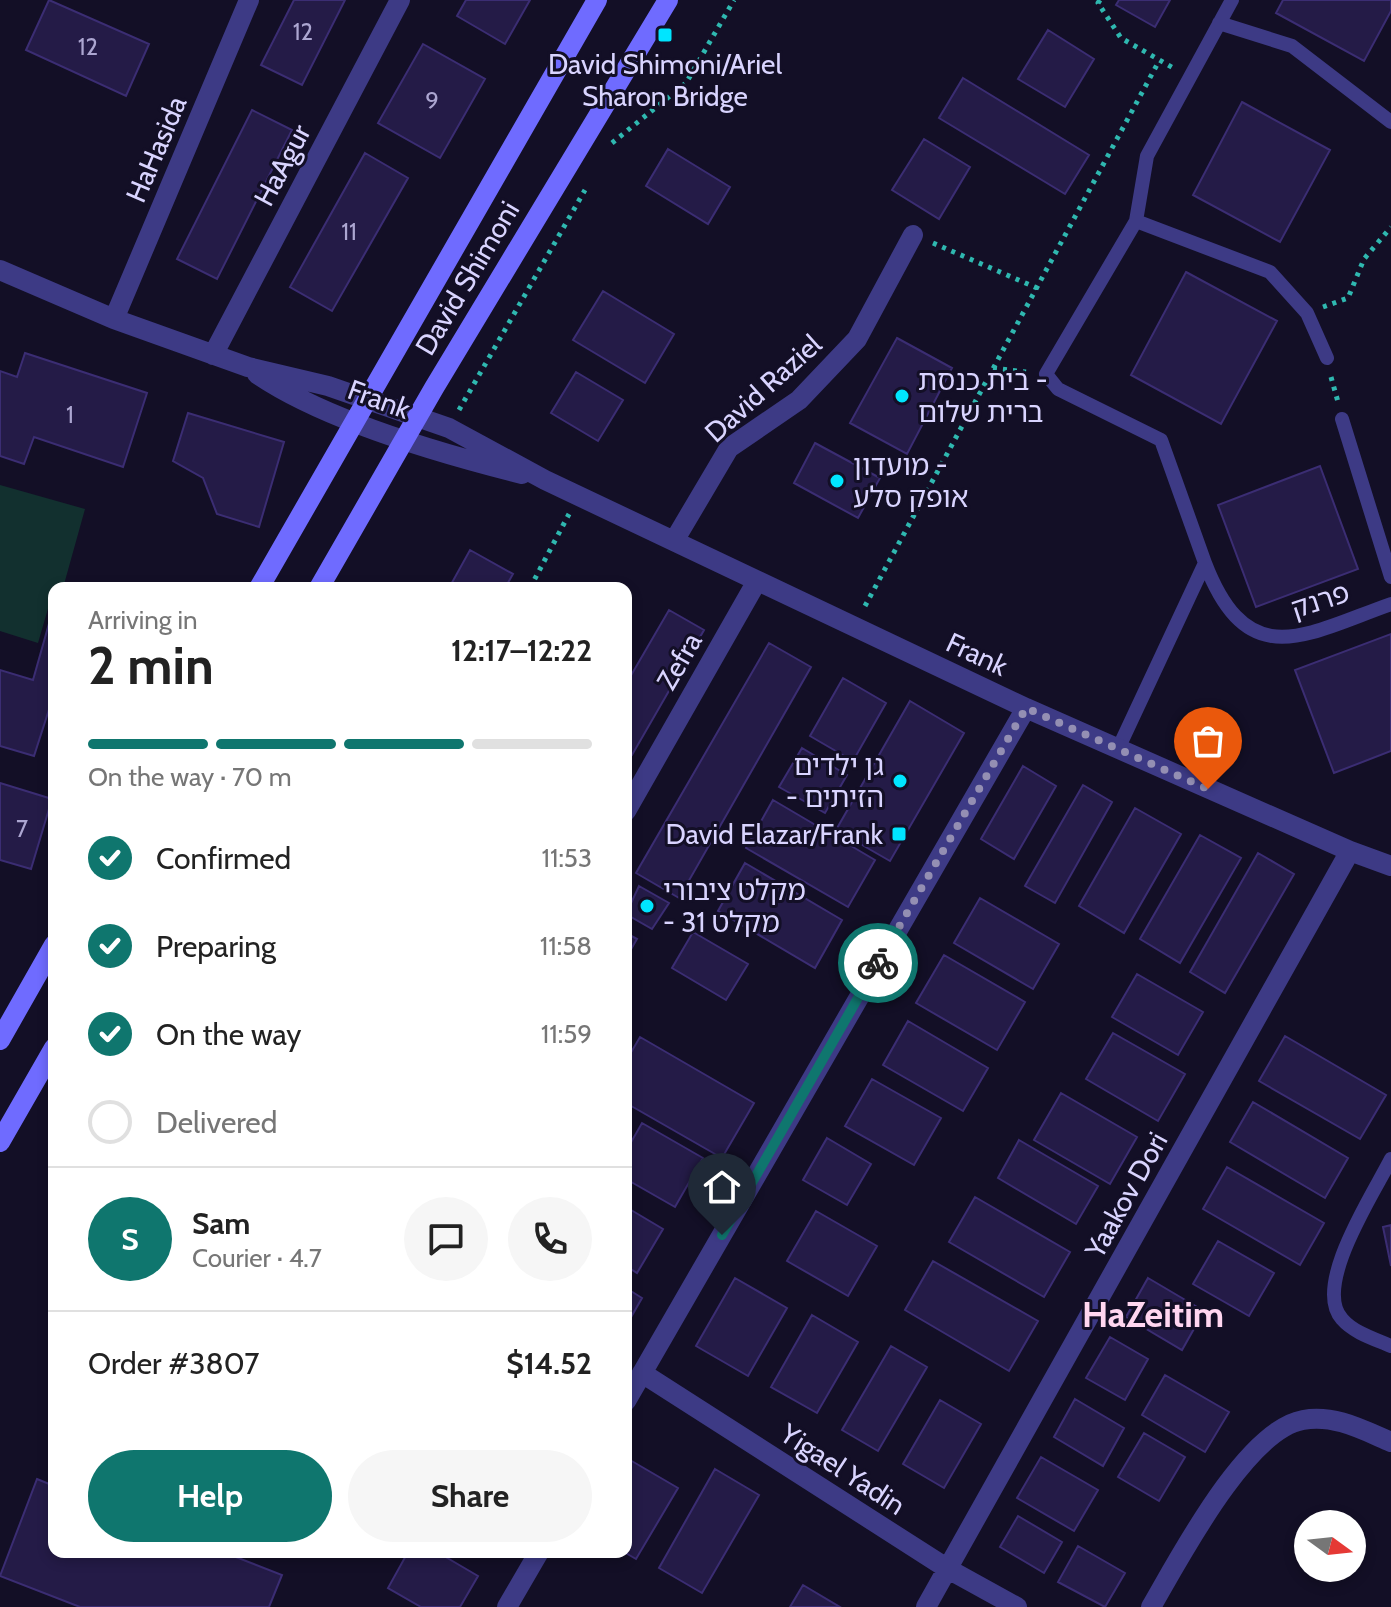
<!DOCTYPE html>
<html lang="en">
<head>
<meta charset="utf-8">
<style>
	body { margin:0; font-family:Cabin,"Noto Sans Hebrew",sans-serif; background:#f6f6f6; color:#222; height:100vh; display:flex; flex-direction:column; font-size:30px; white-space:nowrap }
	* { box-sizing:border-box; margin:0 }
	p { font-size:26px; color:#767676 }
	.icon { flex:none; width:44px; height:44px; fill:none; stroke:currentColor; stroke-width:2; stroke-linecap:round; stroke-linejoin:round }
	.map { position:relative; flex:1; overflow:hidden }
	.panel { position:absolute; left:48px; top:582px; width:584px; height:976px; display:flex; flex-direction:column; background:#fff; border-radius:16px; box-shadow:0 4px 12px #0003 }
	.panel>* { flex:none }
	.needle { width:52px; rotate:105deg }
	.tools { position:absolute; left:1294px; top:1510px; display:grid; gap:16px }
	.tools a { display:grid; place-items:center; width:72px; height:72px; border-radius:50%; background:#fff; box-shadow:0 4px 12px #0003; font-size:40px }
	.pin { position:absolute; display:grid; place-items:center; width:68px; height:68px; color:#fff; margin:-82px -34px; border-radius:50% 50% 50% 0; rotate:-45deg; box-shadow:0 0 8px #0007 }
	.pin .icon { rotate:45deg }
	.courier { position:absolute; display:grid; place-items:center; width:80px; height:80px; margin:-40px; border:6px solid #0f766e; border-radius:50%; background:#fff; color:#222; box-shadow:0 2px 10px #0007 }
	.overview em { font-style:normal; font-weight:800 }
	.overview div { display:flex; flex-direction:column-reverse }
	.overview { display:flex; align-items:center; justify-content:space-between; height:136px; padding:0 40px }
	h1 { font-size:52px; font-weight:800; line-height:60px }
	.bar { display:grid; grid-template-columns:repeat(4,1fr); gap:12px 8px; align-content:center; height:96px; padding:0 40px }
	.bar i { height:10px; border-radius:6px; background:#e0e0e0 }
	.bar .active { background:#0f766e }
	.bar p { grid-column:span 4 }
	.line { display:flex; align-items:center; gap:20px; padding:0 40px; border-top:2px solid #e0e0e0 }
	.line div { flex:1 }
	.round { display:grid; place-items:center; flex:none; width:84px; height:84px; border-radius:42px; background:#f6f6f6 }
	ol { padding:0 40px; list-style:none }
	li { display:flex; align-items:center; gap:24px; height:88px }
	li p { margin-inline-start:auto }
	li .icon { padding:8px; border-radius:50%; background:#0f766e; color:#fff; stroke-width:4 }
	li:last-child { color:#767676 }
	li i { width:44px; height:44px; border:4px solid #e0e0e0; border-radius:50% }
	.action { display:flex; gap:16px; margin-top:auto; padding:16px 40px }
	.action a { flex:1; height:92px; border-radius:48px; background:#0f766e; color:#fff; font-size:32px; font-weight:800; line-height:92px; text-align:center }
	.action a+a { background:#f6f6f6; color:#222 }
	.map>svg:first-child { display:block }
	.green { fill:#12302f }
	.building { fill:#241b47; stroke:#3b2d73; stroke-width:2 }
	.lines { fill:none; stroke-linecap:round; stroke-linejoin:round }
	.path { stroke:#2fb8b0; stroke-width:5; stroke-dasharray:4 6; stroke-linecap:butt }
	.lane { stroke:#3d3a85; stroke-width:14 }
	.street { stroke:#3d3a85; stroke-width:20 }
	.secondary { stroke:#6f6bff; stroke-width:20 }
	.done { stroke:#948fb3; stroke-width:8; stroke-dasharray:0 14.4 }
	.route { stroke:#0f766e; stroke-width:10 }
	.poi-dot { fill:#00e5ff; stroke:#130f26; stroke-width:3 }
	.labels { text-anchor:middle; stroke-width:6; stroke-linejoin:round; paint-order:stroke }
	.number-label { font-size:24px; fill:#aca6d1 }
	.poi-label { font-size:28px; fill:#d9d4ff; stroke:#130f26; text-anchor:start }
	.street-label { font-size:28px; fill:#d9d4ff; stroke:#130f26 }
	.district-label { font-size:36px; font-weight:bold; fill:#ffd6f0; stroke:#130f26 }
</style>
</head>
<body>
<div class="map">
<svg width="1391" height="1607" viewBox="0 0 1391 1607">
	<rect width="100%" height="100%" fill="#130f26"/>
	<!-- green -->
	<path class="green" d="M0 485 85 509 63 588H54L38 643 0 631Z"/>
	<!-- building -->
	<path class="building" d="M49 0 149 44 126 96 26 50Z
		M294 0H345L302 85 261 65Z
		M466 0H530L505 44 457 16Z
		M1119 0H1170L1155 27 1116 5Z
		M1283 0H1391V11L1364 61 1276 13Z
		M1048 30 1094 59 1065 107 1018 79Z
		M423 44 485 79 440 158 378 123Z
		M963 78 1089 155 1065 194 939 118Z
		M1242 102 1330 150 1280 242 1193 195Z
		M252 110 292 130 217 279 177 259Z
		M924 139 970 167 939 219 892 190Z
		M668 149 730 187 708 224 646 186Z
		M365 153 408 178 332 311 290 287Z
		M1186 272 1277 321 1221 424 1131 375Z
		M603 291 674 334 645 383 573 340Z
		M897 338 952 368 907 454 850 423Z
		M25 353 147 393 123 467 34 437 24 464 0 456V371L17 377Z
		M576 372 623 400 598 441 551 413Z
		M188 413 284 442 259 527 217 514 203 478 173 461Z
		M815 443 880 478 858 518 794 483Z
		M1320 466 1358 569 1256 607 1218 505Z
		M470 550 513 574 505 588H449Z
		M669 610 704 630 632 755 626 752V684Z
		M50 620 54 621V694L34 756 0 746V670L33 680Z
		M1391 634V751L1334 773 1295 670Z
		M769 643 811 667 679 898 636 873Z
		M843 678 886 703 853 761 810 736Z
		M910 701 964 733 890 861 836 830Z
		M802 748 847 775 825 813 779 787Z
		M1023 766 1056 786 1014 859 981 839Z
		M0 783 52 799 31 869 0 860Z
		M1083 785 1112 802 1055 903 1025 886Z
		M773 800 875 860 848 907 746 848Z
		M1135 808 1181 834 1124 933 1079 906Z
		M1200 835 1241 858 1180 963 1140 939Z
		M1258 853 1294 874 1225 993 1190 972Z
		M745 863 842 920 815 968 718 911Z
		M639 886 669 903 652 929 626 914Z
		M980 898 1059 944 1033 989 954 943Z
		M693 932 748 964 726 1000 672 968Z
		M626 933 637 939 626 958Z
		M944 955 1025 1002 997 1050 916 1003Z
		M1137 974 1203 1012 1178 1055 1112 1017Z
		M908 1021 988 1068 963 1111 883 1065Z
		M1113 1033 1185 1074 1158 1121 1086 1079Z
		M1285 1036 1386 1095 1360 1139 1259 1081Z
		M640 1037 754 1103 722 1158 626 1103V1061Z
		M872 1079 941 1118 914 1165 845 1126Z
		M1061 1093 1137 1137 1110 1184 1034 1140Z
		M1253 1102 1348 1158 1325 1198 1230 1142Z
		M642 1123 703 1158 675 1207 626 1179V1151Z
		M827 1138 871 1164 847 1205 803 1180Z
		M1019 1140 1098 1186 1076 1224 998 1178Z
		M1227 1167 1324 1223 1300 1265 1203 1209Z
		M975 1197 1070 1252 1044 1297 949 1242Z
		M626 1207 663 1229 637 1273 626 1266Z
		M816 1211 877 1246 848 1296 787 1261Z
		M1391 1225V1266L1383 1227Z
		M1218 1241 1274 1273 1249 1316 1193 1284Z
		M933 1261 1038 1321 1009 1371 905 1310Z
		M735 1278 787 1308 748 1376 696 1346Z
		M1148 1278 1204 1311 1182 1350 1126 1317Z
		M626 1288 642 1298 626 1326Z
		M812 1315 858 1342 817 1413 771 1387Z
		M1110 1337 1148 1359 1125 1400 1086 1378Z
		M891 1346 927 1367 878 1451 842 1430Z
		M1165 1375 1229 1412 1205 1452 1142 1415Z
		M1075 1399 1124 1428 1103 1466 1054 1437Z
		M940 1400 981 1424 944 1488 903 1464Z
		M1144 1433 1185 1457 1159 1501 1118 1477Z
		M1041 1457 1098 1490 1074 1531 1017 1498Z
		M630 1460 678 1488 636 1559 624 1552 626 1468Z
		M715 1469 759 1495 702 1593 659 1568Z
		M37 1479 54 1486V1552H223L282 1575 269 1607H80L0 1576Z
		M1018 1516 1062 1542 1044 1573 1000 1547Z
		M1078 1546 1125 1573 1105 1607 1058 1582Z
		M408 1552H437L478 1576 460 1607H421L388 1588Z
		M803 1585 840 1607H790Z"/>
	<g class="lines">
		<!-- path -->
		<path class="path" d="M1100 0 1098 3 1121 38 1175 69
			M612 143 686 83 734 0
			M933 243 1037 288
			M1323 307 1348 298 1364 259 1391 227
			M993 368 1026 372
			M1331 377 1338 402
			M459 410 585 190
			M530 588 569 514
			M865 606 1159 61"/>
		<!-- lane -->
		<path class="lane" d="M1219 23 1292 46 1391 122
			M1136 221 1270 272 1307 313 1327 358
			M1342 419 1391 577
			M1205 563C1248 675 1306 634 1391 604
			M1118 749 1205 563 1161 440 1058 389 1046 374 1136 221 1147 156 1232 0
			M1391 1159C1374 1193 1312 1286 1342 1319 1354 1333 1375 1339 1391 1346"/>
		<!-- street -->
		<path class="street" d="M0 270 114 319 248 367 328 386 449 428 545 480 1026 708 1350 851 1391 866
			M114 319 249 0
			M213 355 400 0
			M257 374C324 420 442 454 522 474
			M674 541 729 448 799 400 857 339 913 235
			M626 811 757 581
			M642 1373 948 1569 1017 1607
			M626 1401 1026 708
			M507 1607 539 1552
			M926 1607 1350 851
			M1151 1607C1179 1559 1246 1430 1303 1420 1334 1414 1363 1430 1391 1442"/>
		<!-- secondary -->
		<path class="secondary" d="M259 588 597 0
			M319 588 434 388 668 0
			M0 1040 54 945
			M0 1142 54 1048"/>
	</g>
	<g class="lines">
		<!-- done -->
		<path class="done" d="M878 963 1026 708 1208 789"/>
		<!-- route -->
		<path class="route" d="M722 1235 878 963"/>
	</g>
	<!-- markers -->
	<g class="poi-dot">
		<rect x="657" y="27" width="16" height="16" rx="4"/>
		<circle cx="902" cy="396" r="8"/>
		<circle cx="837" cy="481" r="8"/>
		<circle cx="900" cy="781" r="8"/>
		<rect x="891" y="826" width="16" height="16" rx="4"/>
		<circle cx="647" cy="906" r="8"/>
	</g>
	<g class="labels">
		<!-- number labels -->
		<g class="number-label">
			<text x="303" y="40">12</text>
			<text x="88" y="55">12</text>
			<text x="432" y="109">9</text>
			<text x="349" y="240">11</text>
			<text x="70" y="423">1</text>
			<text x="22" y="837">7</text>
		</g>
		<!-- poi labels -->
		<g class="poi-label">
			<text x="665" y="74" text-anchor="middle">David Shimoni/Ariel<tspan x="665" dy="32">Sharon Bridge</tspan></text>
			<text x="918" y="390">בית כנסת -<tspan x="918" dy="32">ברית שלום</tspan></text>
			<text x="853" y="475">מועדון -<tspan x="853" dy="32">אופק סלע</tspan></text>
			<text x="884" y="775" text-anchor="end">גן ילדים<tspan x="884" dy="32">- הזיתים</tspan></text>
			<text x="883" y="844" text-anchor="end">David Elazar/Frank</text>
			<text x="663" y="900">מקלט ציבורי<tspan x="663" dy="32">- מקלט 31</tspan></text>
		</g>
		<!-- street labels -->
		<g class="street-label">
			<text transform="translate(156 149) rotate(-67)" y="10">HaHasida</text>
			<text transform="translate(282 165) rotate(-62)" y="10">HaAgur</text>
			<text transform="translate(467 278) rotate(-59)" y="10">David Shimoni</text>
			<text transform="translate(763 388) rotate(-42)" y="10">David Raziel</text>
			<text transform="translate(379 399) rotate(20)" y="10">Frank</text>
			<text transform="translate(1320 600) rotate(-18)" y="10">פרנק</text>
			<text transform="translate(977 654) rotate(25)" y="10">Frank</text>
			<text transform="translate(679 661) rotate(-60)" y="10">Zefra</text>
			<text transform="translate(1126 1195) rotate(-61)" y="10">Yaakov Dori</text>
			<text transform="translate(843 1469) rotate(33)" y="10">Yigael Yadin</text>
		</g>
		<!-- district labels -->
		<g class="district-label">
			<text x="1153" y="1327">HaZeitim</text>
		</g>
	</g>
</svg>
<div class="tools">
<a><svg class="needle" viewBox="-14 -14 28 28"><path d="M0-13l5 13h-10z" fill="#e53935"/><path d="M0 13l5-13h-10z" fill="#767676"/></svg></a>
</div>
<div class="pin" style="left:1208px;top:789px;background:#ea580c"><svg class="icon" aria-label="bag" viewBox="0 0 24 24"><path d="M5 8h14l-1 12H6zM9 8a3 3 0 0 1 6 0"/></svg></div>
<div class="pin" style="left:722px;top:1235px;background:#1f2937"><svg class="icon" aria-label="home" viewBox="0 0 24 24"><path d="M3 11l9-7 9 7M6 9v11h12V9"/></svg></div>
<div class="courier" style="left:878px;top:963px"><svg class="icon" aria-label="bike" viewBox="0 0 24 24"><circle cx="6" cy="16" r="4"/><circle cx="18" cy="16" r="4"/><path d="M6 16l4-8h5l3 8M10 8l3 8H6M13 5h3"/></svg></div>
<section class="panel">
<div class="overview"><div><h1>2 min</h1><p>Arriving in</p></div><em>12:17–12:22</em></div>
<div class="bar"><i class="active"></i><i class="active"></i><i class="active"></i><i></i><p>On the way · 70 m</p></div>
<ol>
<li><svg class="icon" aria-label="check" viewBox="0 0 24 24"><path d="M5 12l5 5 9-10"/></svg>Confirmed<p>11:53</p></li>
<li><svg class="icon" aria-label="check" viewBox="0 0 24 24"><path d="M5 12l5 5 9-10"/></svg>Preparing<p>11:58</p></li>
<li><svg class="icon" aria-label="check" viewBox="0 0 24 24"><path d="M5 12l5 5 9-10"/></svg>On the way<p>11:59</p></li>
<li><i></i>Delivered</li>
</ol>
<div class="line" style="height:144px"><b class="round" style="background:#0f766e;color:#fff">S</b><div><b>Sam</b><p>Courier · 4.7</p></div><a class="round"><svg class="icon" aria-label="chat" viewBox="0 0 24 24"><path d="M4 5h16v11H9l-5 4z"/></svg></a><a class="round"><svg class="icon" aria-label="phone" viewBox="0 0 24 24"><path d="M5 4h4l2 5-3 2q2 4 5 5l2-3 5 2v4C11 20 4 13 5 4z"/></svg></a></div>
<div class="line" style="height:104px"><div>Order #3807</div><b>$14.52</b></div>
<div class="action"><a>Help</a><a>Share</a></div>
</section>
</div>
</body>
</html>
